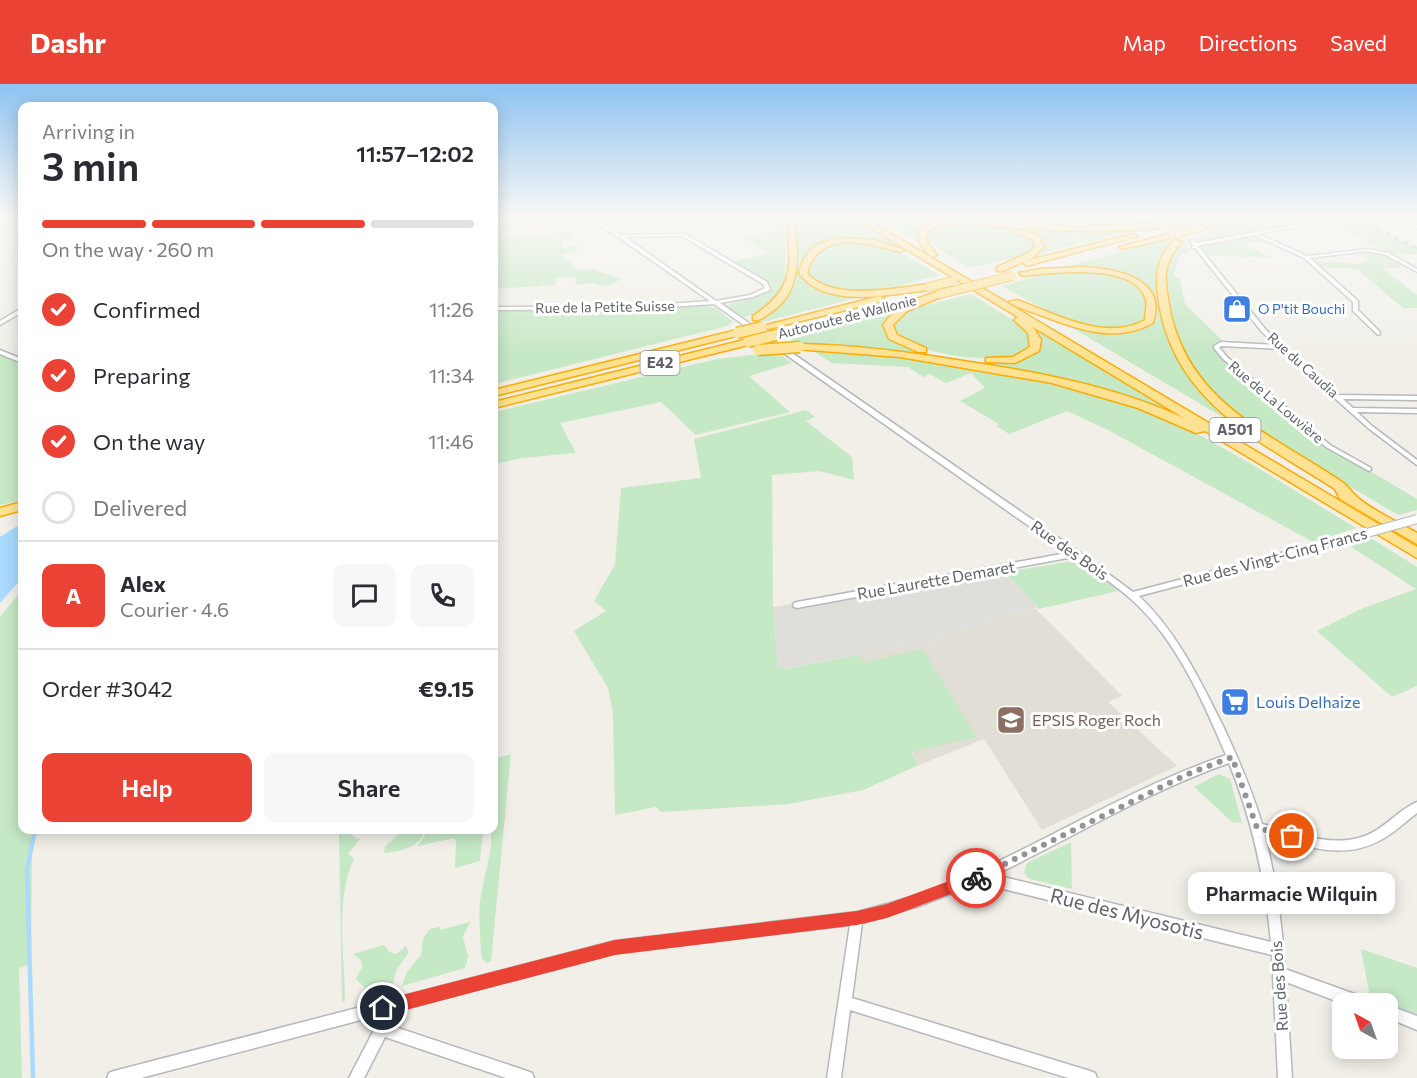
<!DOCTYPE html>
<html lang="en">
<head>
<meta charset="utf-8">
<style>
	body { margin:0; font-family:Commissioner,sans-serif; background:#f7f7f7; color:#2b2b33; height:100vh; display:flex; flex-direction:column; font-size:22px; white-space:nowrap }
	* { box-sizing:border-box; margin:0 }
	p { font-size:20px; color:#7c7c81 }
	.icon { flex:none; width:33px; height:33px; fill:none; stroke:currentColor; stroke-width:2; stroke-linecap:round; stroke-linejoin:round }
	.map { position:relative; flex:1; overflow:hidden }
	.side { position:absolute; left:18px; top:18px; width:480px; height:732px; display:flex; flex-direction:column; background:#fff; border-radius:12px; box-shadow:0 3px 15px #0003 }
	.side>* { flex:none }
	.needle { width:39px; rotate:320deg }
	.fabs { position:absolute; left:1332px; top:909px; display:grid; gap:12px }
	.fabs a { display:grid; place-items:center; width:66px; height:66px; border-radius:12px; background:#fff; box-shadow:0 3px 15px #0003; font-size:30px }
	.pin { position:absolute; display:grid; place-items:center; width:51px; height:51px; color:#fff; margin:-26px; border:3px solid #fff; border-radius:50%; box-shadow:0 2px 6px #0007 }
	.courier { position:absolute; display:grid; place-items:center; width:60px; height:60px; margin:-30px; border:4px solid #ea4335; border-radius:50%; background:#fff; color:#222; box-shadow:0 2px 8px #0007 }
	.bubble { position:absolute; height:42px; border-radius:12px; background:#fff; box-shadow:0 3px 15px #0003; font-size:20px; font-weight:600; line-height:42px; text-align:center }
	.head em { font-style:normal; font-weight:600 }
	.head div { display:flex; flex-direction:column-reverse }
	.head { display:flex; align-items:center; justify-content:space-between; height:102px; padding:0 24px }
	h1 { font-size:39px; font-weight:600; line-height:45px }
	.bar { display:grid; grid-template-columns:repeat(4,1fr); gap:9px 6px; align-content:center; height:72px; padding:0 24px }
	.bar i { height:8px; border-radius:4px; background:#e1e1e2 }
	.bar .current { background:#ea4335 }
	.bar p { grid-column:span 4 }
	.line { display:flex; align-items:center; gap:15px; padding:0 24px; border-top:2px solid #e1e1e2 }
	.line div { flex:1 }
	.round { display:grid; place-items:center; flex:none; width:63px; height:63px; border-radius:12px; background:#f7f7f7 }
	ol { padding:0 24px; list-style:none }
	li { display:flex; align-items:center; gap:18px; height:66px }
	li p { margin-inline-start:auto }
	li .icon { padding:6px; border-radius:50%; background:#ea4335; color:#fff; stroke-width:4 }
	li:last-child { color:#7c7c81 }
	li i { width:33px; height:33px; border:3px solid #e1e1e2; border-radius:50% }
	.button { display:flex; gap:12px; margin-top:auto; padding:12px 24px }
	.button a { flex:1; height:69px; border-radius:12px; background:#ea4335; color:#fff; font-size:24px; font-weight:600; line-height:69px; text-align:center }
	.button a+a { background:#f7f7f7; color:#2b2b33 }
	header { display:flex; align-items:center; gap:36px; box-sizing:border-box; height:84px; padding:0 30px; background:#ea4335; color:#fff }
	header strong { font-size:28px }
	nav { display:flex; gap:33px; margin-inline-start:auto; font-size:21px }
	.map>svg:first-child { display:block }
	.industrial { fill:#e0deda }
	.education { fill:#e1ded6 }
	.green { fill:#c5e8c5 }
	.water { fill:#aadaff }
	.lines { fill:none; stroke-linecap:round; stroke-linejoin:round }
	.stream { stroke:#aadaff; stroke-width:4.5 }
	.minor-casing { stroke:#b5b8bc; stroke-width:3 }
	.motorway-casing { stroke:#f9ab00; stroke-width:3 }
	.minor { fill:#fff; fill-rule:evenodd }
	.motorway { fill:#fde293; fill-rule:evenodd }
	.rail-casing { stroke:#b6b7b8; stroke-width:3 }
	.rail { stroke:#fff; stroke-width:1.5; stroke-dasharray:5; stroke-linecap:butt }
	.minor-bridge-casing { stroke:#b5b8bc; stroke-width:10; stroke-linecap:butt }
	.motorway-bridge-far1-casing { stroke:#f9ab00; stroke-width:10; stroke-linecap:butt }
	.motorway-bridge-casing { stroke:#f9ab00; stroke-width:13; stroke-linecap:butt }
	.minor-bridge { stroke:#fff; stroke-width:8 }
	.motorway-bridge-far1 { stroke:#fde293; stroke-width:8 }
	.motorway-bridge { stroke:#fde293; stroke-width:10 }
	.route { fill:#ea4335 }
	.done { stroke:#929495; stroke-width:6; stroke-dasharray:0 10.8 }
	.labels { text-anchor:middle; stroke-width:6; stroke-linejoin:round; paint-order:stroke }
	.far-street-label { font-size:14px; fill:#5f6368; stroke:#fff }
	.far-shop-label { font-size:14px; fill:#366cbe; stroke:#fff; text-anchor:start }
	.shield { fill:#fff; stroke:#8f9295; stroke-width:1.5 }
	.shield-label { font-size:15px; font-weight:bold; fill:#5f6368 }
	.street-label { font-size:16px; fill:#5f6368; stroke:#fff }
	.shop-label { font-size:16px; fill:#366cbe; stroke:#fff; text-anchor:start }
	.education-label { font-size:16px; fill:#785e54; stroke:#fff; text-anchor:start }
	.near-street-label { font-size:20px; fill:#5f6368; stroke:#fff }
</style>
</head>
<body>
<header>
<strong>Dashr</strong>
<nav><a>Map</a><a>Directions</a><a>Saved</a></nav>
</header>
<div class="map">
<svg width="1417" height="994" viewBox="0 0 1417 994">
	<rect width="100%" height="100%" fill="#f1efe8"/>
	<!-- industrial -->
	<path class="industrial" d="M1004 487 1037 523 938 556 784 585 778 583 773 523 797 519 800 525Z"/>
	<!-- education -->
	<path class="education" d="M1035 524 1122 612 1108 618 1177 682 1042 746 984 655 919 681 859 571 938 556Z"/>
	<!-- green -->
	<path class="green" d="M494 133 504 134 521 143 498 148 504 154 571 147 574 155 560 157 564 164 577 162 579 166 561 171 579 186 592 185 622 195 606 203 591 199 576 201 575 193 557 194 555 201 494 205Z
		M775 133H786L785 200C777 218 761 230 742 233L725 222 768 209 771 200 768 199V203L729 178 770 169 738 152 771 148Z
		M794 133H848L904 165C869 153 817 146 798 185 807 213 848 209 872 210L763 238 758 235C804 212 795 178 794 133Z
		M875 133H934L1094 148 1151 143 1037 170 1043 160C1034 155 1024 147 1014 144 994 138 932 131 917 148L921 158Z
		M956 133H1165L1166 135C1120 156 1007 139 956 133Z
		M1251 133H1351L1353 134 1308 137 1208 158 1194 156 1213 145Z
		M1358 136 1417 165V170H1389L1355 152 1318 138Z
		M959 140C978 142 1026 142 1036 160L1034 165 1021 172 970 184 937 164 925 153C931 140 945 140 959 140Z
		M1256 150 1268 156 1242 160 1272 174 1202 171 1203 164 1211 159Z
		M1167 155 1174 158C1154 177 1156 192 1161 217 1175 298 1208 311 1268 360L1064 239C1093 246 1125 257 1154 240 1158 233 1158 226 1156 218 1148 184 1090 184 1062 184Z
		M849 157 890 163 940 191C895 202 848 221 807 190 808 168 830 160 849 157Z
		M1187 161 1190 167 1179 172 1174 191 1180 195 1185 220 1227 261 1216 263 1328 362 1417 415V426L1398 431C1343 397 1234 341 1197 290 1178 262 1167 225 1166 191 1165 178 1173 163 1187 161Z
		M1362 166 1387 170 1405 180 1397 181 1402 184H1382L1417 211V224H1403L1357 185 1321 183 1314 177 1361 180 1369 175 1358 171 1363 170 1356 167Z
		M1079 186C1100 188 1145 190 1148 218 1149 224 1146 232 1146 237 1090 256 1049 228 1002 202L1037 192Z
		M971 210 1016 238 1030 253 1031 261C1027 265 1023 269 1017 271 989 280 911 270 893 247V236L911 225Z
		M707 222 716 224 733 238 727 242 494 300V225Z
		M891 228 882 242C898 276 1009 290 1037 267L1034 246H1037L1246 369 1180 335 1100 306 863 264 797 260 785 252Z
		M810 265C932 274 1071 290 1183 343 1243 372 1299 410 1356 444L1313 458 1108 346 1067 327 1009 350 997 342 999 340 960 317 985 304 971 289 946 299 930 290 923 293 908 283 832 279Z
		M0 268 22 277V416L0 421Z
		M777 268 792 279 749 292 790 328 696 351 661 318 560 339 576 369 523 374 494 380V328L717 275Z
		M806 326 815 333 806 337 852 373 854 396 819 387 772 391 773 523 778 583 785 585 859 571 864 578 923 565 977 653 911 668 919 681 863 706 788 720 661 728 656 723 615 731 613 628 608 604 574 547 606 527 594 517 615 481 621 404 701 394 694 355Z
		M1372 455 1417 483V602L1392 613 1317 547 1361 525 1416 505 1350 462Z
		M1073 477 1088 489 1094 488 1118 507 1039 525 1005 488Z
		M22 506V746H35L32 757 31 880 19 884 22 994H0V533Z
		M511 670 491 877 487 879 482 875C480 855 478 830 481 810 485 788 493 768 491 746H494V675Z
		M1219 690 1230 695 1242 739 1232 738 1194 703Z
		M339 746H348L347 748 357 755 361 754 348 770 354 775C334 817 345 871 345 917L342 918Z
		M404 746H424C422 763 399 768 384 769L385 762Z
		M428 746H483L480 777 455 784 456 757 454 754 418 762Z
		M1071 758 1072 805 1030 795 1024 789 1027 779Z
		M470 838 463 853 468 872 465 884 402 902 407 888 421 871 423 855 430 845 440 843V846Z
		M384 861 389 868 396 870 406 862 409 868 396 887 392 904 367 906 356 895 362 883 361 876 353 870Z
		M1361 865 1417 884V939L1388 928V920L1371 919Z"/>
	<!-- water -->
	<path class="water" d="M22 439V494L0 519V453Z"/>
	<g class="lines">
		<!-- stream -->
		<path class="stream" d="M33 994 27 785 35 746"/>
		<!-- minor casing -->
		<g class="minor-casing">
			<path id="minor" d="M575 133H582L602 140 621 151 685 150 767 198 770 205V206L753 213 720 219 1079 468 1133 508 1338 454 1341 455 1342 457 1341 459 1139 512C1177 548 1200 596 1223 642 1238 674 1252 706 1262 740 1297 749 1340 768 1375 747 1389 739 1402 724 1417 718V729C1404 739 1393 750 1379 757 1341 777 1302 761 1265 751 1276 795 1282 840 1285 885L1363 913 1368 915 1369 920H1344L1286 898 1292 994H1278L1272 871 979 799 919 822 862 839 852 914 1090 987 1095 989 1097 994H1068L850 926 841 994H827L850 841 615 869 389 929V941L527 987 532 989 534 994H506L385 953 364 994H349L375 944 376 932 141 994H107L109 989 114 987 615 857 857 828C895 818 934 808 970 791 1055 752 1136 702 1226 671 1203 617 1177 557 1133 517 1115 500 1093 487 1073 473L797 524 794 523 793 521 794 519 797 518 1067 469 714 220 638 225 494 226V223L638 222 710 217 618 153 600 142ZM682 152 763 200 765 204 750 211 716 217 625 153ZM1229 679C1253 738 1265 795 1271 858L995 791C1073 753 1147 708 1229 679Z
				M1369 133H1399L1417 141V144L1394 134 1321 138 1258 150 1307 172 1368 165 1389 169 1417 185V188L1386 171 1368 167 1310 174 1358 217V226L1380 248V250L1378 251 1353 227V218L1304 174 1254 151 1198 162 1266 246 1338 311 1417 312V316L1343 315 1353 324 1417 325V329L1357 328 1372 342 1417 376V381L1368 344 1280 265 1222 262 1219 263 1227 273 1330 361 1371 384V386L1369 387 1326 363 1223 275 1214 264V262L1221 258 1276 261 1262 248 1195 164H1192L1193 161 1190 157 1194 156 1196 159 1321 136Z
				M20 225H22V228L0 241V237Z
				M0 266 22 275V279L0 270Z
				M1388 921 1417 932V946L1388 934Z"/>
		</g>
		<!-- motorway casing -->
		<g class="motorway-casing">
			<path id="motorway" d="M787 133H795C797 169 804 207 770 229 764 233 760 237 753 236V232C797 203 790 181 787 133Z
				M853 133H863L1417 463V474L1205 347 1196 349 1138 324 1052 299 900 273 796 265V261L800 260C855 261 909 268 963 277 1038 288 1114 302 1184 334L1033 243 1041 256 1039 267 1015 279 986 278V274L1013 273 1030 263 1028 249 1014 236 1018 233Z
				M939 133 1081 143 1164 139 1168 141C1148 153 961 145 939 133Z
				M1226 133H1238L1198 147 1191 145Z
				M958 137V141L939 142 928 146 926 156 937 171 930 173 918 156 921 143 938 138Z
				M1014 144 1038 151 1044 162 1034 173 1025 177 1134 150 1138 152 1026 182 1023 178 1003 187H997V183L1028 169 1036 162 1032 155 1014 148Z
				M1172 149 1175 153 1123 165 1119 163Z
				M842 154 874 156 904 166 900 168C866 159 820 144 807 189 831 218 895 204 929 200L933 203 929 206C890 210 826 226 799 189 806 163 817 158 842 154Z
				M1175 156 1182 158C1162 180 1164 193 1169 221 1186 318 1269 349 1342 398 1348 402 1352 409 1358 414 1375 428 1398 438 1417 449V460L1340 415 1335 405C1259 357 1174 317 1159 219 1155 194 1155 174 1175 156Z
				M1084 183C1116 185 1168 194 1153 239 1116 260 1077 245 1040 231 1030 227 1017 224 1009 218L1017 216C1056 230 1105 258 1145 236 1145 230 1147 223 1146 217 1138 177 1051 189 1023 192L1019 189 1040 185Z
				M940 207 945 210 943 212 907 227 893 241 897 251 926 264V268H918L889 255 883 241C896 221 918 214 940 207Z
				M880 212 885 215 883 217 768 245 763 242Z
				M737 246 740 247V251L494 312V306Z
				M748 255 753 258 752 260 494 324V318Z
				M22 418V426L0 432V424Z"/>
		</g>
		<!-- minor -->
		<use href="#minor" class="minor"/>
		<!-- motorway -->
		<use href="#motorway" class="motorway"/>
		<!-- rail casing -->
		<g class="rail-casing">
			<path id="rail" d="M1354 133 1417 164"/>
		</g>
		<!-- rail -->
		<use href="#rail" class="rail"/>
		<!-- minor-bridge casing -->
		<g class="minor-bridge-casing">
			<path id="minor-bridge" d="M1338 457 1417 435"/>
		</g>
		<!-- motorway-bridge-far1 casing -->
		<g class="motorway-bridge-far1-casing">
			<path id="motorway-bridge-far1" d="M1164 141 1186 136
				M1172 151 1195 145
				M929 203 953 197
				M940 210 1012 192"/>
		</g>
		<!-- motorway-bridge casing -->
		<g class="motorway-bridge-casing">
			<path id="motorway-bridge" d="M737 249 762 243
				M748 258 780 250
				M758 266 800 263"/>
		</g>
		<!-- minor-bridge -->
		<use href="#minor-bridge" class="minor-bridge"/>
		<!-- motorway-bridge-far1 -->
		<use href="#motorway-bridge-far1" class="motorway-bridge-far1"/>
		<!-- motorway-bridge -->
		<use href="#motorway-bridge" class="motorway-bridge"/>
	</g>
	<!-- sky -->
	<linearGradient id="sky" x2="0" y2="1"><stop stop-color="#8fc3f1"/><stop offset="0.49" stop-color="#f9f8f5"/><stop offset="1" stop-color="#f9f8f5" stop-opacity="0"/></linearGradient>
	<rect width="1417" height="272" fill="url(#sky)"/>
	<!-- route -->
	<path class="route" d="M976 787 980 789V799L887 834 857 841 615 871 383 932 378 930 375 924 378 919 383 916 615 856 857 827 887 820Z"/>
	<g class="lines">
		<!-- done -->
		<path class="done" d="M976 794 1188 690 1232 673 1257 744 1292 752"/>
	</g>
	<!-- icons -->
	<defs>
		<g id="shop-square" transform="scale(1.5)"><rect x="-9" y="-9" width="18" height="18" rx="4" fill="#3f7fe0" stroke="#fff"/><path d="M-5-2.5h2.3a2.7 3.5 0 0 1 5.4 0H5L5.5 6h-11ZM-1.5-2.5h3a1.5 2.3 0 0 0-3 0Z" fill="#fff"/></g>
		<g id="supermarket-square" transform="scale(1.5)"><rect x="-9" y="-9" width="18" height="18" rx="4" fill="#3f7fe0" stroke="#fff"/><path d="M-6-5.5h2.5l.6 2H6L4.5 2H-2.5L-4.4-4H-6ZM-1.5 3.2a1.3 1.3 0 1 0 .1 0ZM3 3.2a1.3 1.3 0 1 0 .1 0Z" fill="#fff"/></g>
		<g id="school-square" transform="scale(1.5)"><rect x="-9" y="-9" width="18" height="18" rx="4" fill="#8d6e63" stroke="#fff"/><path d="M0-5L7-2L0 1L-7-2ZM-4 1L0 2.5L4 1V4Q0 6-4 4Z" fill="#fff"/></g>
	</defs>
	<g fill-rule="evenodd">
		<use href="#shop-square" x="1237" y="225"/>
		<use href="#supermarket-square" x="1235" y="618"/>
		<use href="#school-square" x="1011" y="636"/>
	</g>
	<g class="labels">
		<!-- far-street labels -->
		<g class="far-street-label">
			<text transform="translate(605 223) rotate(-1)" y="5">Rue de la Petite Suisse</text>
			<text transform="translate(847 233) rotate(-14)" y="5">Autoroute de Wallonie</text>
			<text transform="translate(1303 281) rotate(42)" y="5">Rue du Caudia</text>
			<text transform="translate(1276 318) rotate(40)" y="5">Rue de La Louvière</text>
		</g>
		<!-- far-shop labels -->
		<g class="far-shop-label">
			<text x="1258" y="230">O P'tit Bouchi</text>
		</g>
		<!-- shield labels -->
		<g class="shield">
			<rect x="640.5" y="267" width="39" height="24" rx="4.5"/>
			<rect x="1209.5" y="334" width="51" height="24" rx="4.5"/>
		</g>
		<g class="shield-label">
			<text x="660" y="284">E42</text>
			<text x="1235" y="351">A501</text>
		</g>
		<!-- street labels -->
		<g class="street-label">
			<text transform="translate(1070 466) rotate(35)" y="6">Rue des Bois</text>
			<text transform="translate(1275 473) rotate(-15)" y="6">Rue des Vingt-Cinq Francs</text>
			<text transform="translate(936 496) rotate(-10)" y="6">Rue Laurette Demaret</text>
			<text transform="translate(1279 902) rotate(-94)" y="6">Rue des Bois</text>
		</g>
		<!-- shop labels -->
		<g class="shop-label">
			<text x="1256" y="624">Louis Delhaize</text>
		</g>
		<!-- education labels -->
		<g class="education-label">
			<text x="1032" y="642">EPSIS Roger Roch</text>
		</g>
		<!-- near-street labels -->
		<g class="near-street-label">
			<text transform="translate(1127 830) rotate(14)" y="7">Rue des Myosotis</text>
		</g>
	</g>
</svg>
<div class="fabs">
<a><svg class="needle" viewBox="-14 -14 28 28"><path d="M0-13l5 13h-10z" fill="#e53935"/><path d="M0 13l5-13h-10z" fill="#7c7c81"/></svg></a>
</div>
<div class="pin" style="left:1292px;top:752px;background:#ea580c"><svg class="icon" aria-label="bag" viewBox="0 0 24 24"><path d="M5 8h14l-1 12H6zM9 8a3 3 0 0 1 6 0"/></svg></div>
<div class="pin" style="left:383px;top:924px;background:#1f2937"><svg class="icon" aria-label="home" viewBox="0 0 24 24"><path d="M3 11l9-7 9 7M6 9v11h12V9"/></svg></div>
<div class="courier" style="left:976px;top:794px"><svg class="icon" aria-label="bike" viewBox="0 0 24 24"><circle cx="6" cy="16" r="4"/><circle cx="18" cy="16" r="4"/><path d="M6 16l4-8h5l3 8M10 8l3 8H6M13 5h3"/></svg></div>
<div class="bubble" style="left:1188px;top:788px;width:207px">Pharmacie Wilquin</div>
<section class="side">
<div class="head"><div><h1>3 min</h1><p>Arriving in</p></div><em>11:57–12:02</em></div>
<div class="bar"><i class="current"></i><i class="current"></i><i class="current"></i><i></i><p>On the way · 260 m</p></div>
<ol>
<li><svg class="icon" aria-label="check" viewBox="0 0 24 24"><path d="M5 12l5 5 9-10"/></svg>Confirmed<p>11:26</p></li>
<li><svg class="icon" aria-label="check" viewBox="0 0 24 24"><path d="M5 12l5 5 9-10"/></svg>Preparing<p>11:34</p></li>
<li><svg class="icon" aria-label="check" viewBox="0 0 24 24"><path d="M5 12l5 5 9-10"/></svg>On the way<p>11:46</p></li>
<li><i></i>Delivered</li>
</ol>
<div class="line" style="height:108px"><b class="round" style="background:#ea4335;color:#fff">A</b><div><b>Alex</b><p>Courier · 4.6</p></div><a class="round"><svg class="icon" aria-label="chat" viewBox="0 0 24 24"><path d="M4 5h16v11H9l-5 4z"/></svg></a><a class="round"><svg class="icon" aria-label="phone" viewBox="0 0 24 24"><path d="M5 4h4l2 5-3 2q2 4 5 5l2-3 5 2v4C11 20 4 13 5 4z"/></svg></a></div>
<div class="line" style="height:78px"><div>Order #3042</div><b>€9.15</b></div>
<div class="button"><a>Help</a><a>Share</a></div>
</section>
</div>
</body>
</html>
